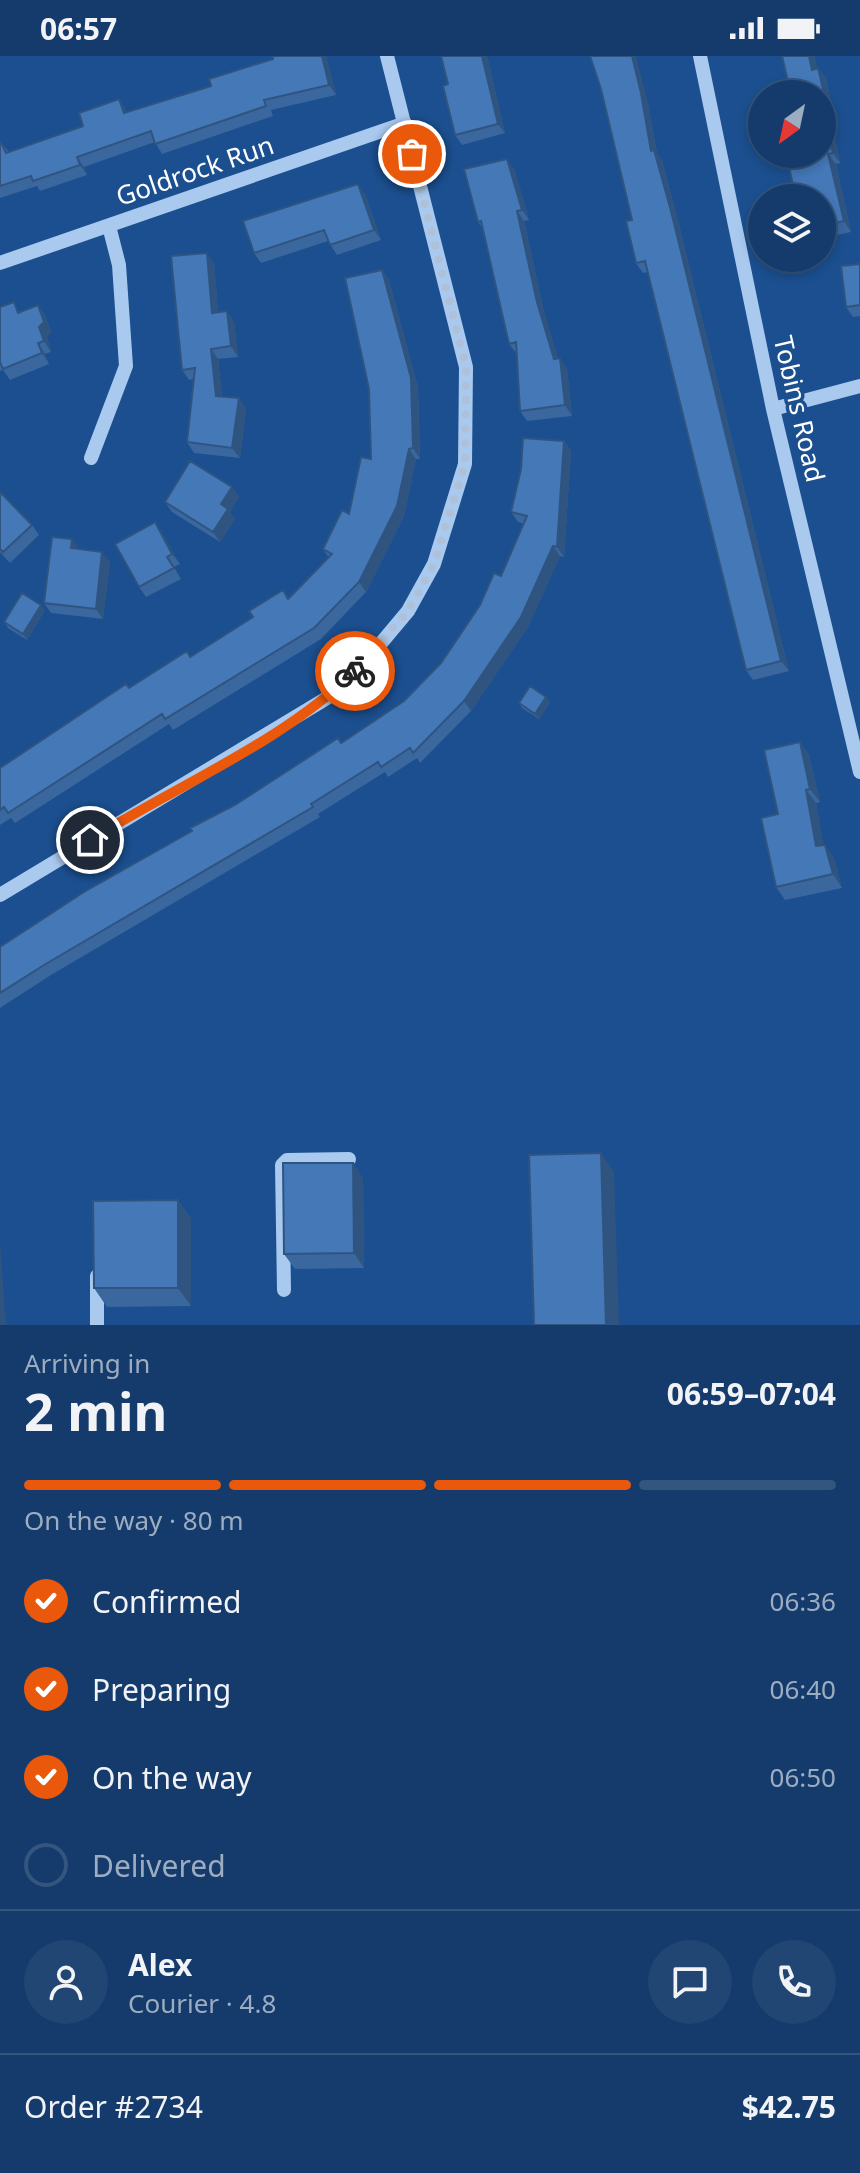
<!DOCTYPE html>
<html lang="en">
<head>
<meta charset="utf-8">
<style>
	body { margin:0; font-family:"Noto Sans",sans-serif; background:#214673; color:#f1f3f6; height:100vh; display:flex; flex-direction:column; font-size:30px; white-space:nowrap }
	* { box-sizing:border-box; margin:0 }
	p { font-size:26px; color:#9dadc1 }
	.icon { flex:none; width:44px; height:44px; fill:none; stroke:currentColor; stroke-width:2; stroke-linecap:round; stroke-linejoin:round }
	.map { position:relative; height:1269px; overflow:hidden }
	.drawer { display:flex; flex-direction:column; background:#143b6b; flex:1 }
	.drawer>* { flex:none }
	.needle { width:52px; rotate:213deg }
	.buttons { position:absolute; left:748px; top:24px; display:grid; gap:16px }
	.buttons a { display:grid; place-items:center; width:88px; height:88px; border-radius:50%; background:#143b6b; box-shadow:0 4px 12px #0003,0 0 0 2px #33557e; font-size:40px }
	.pin { position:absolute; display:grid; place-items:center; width:68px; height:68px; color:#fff; margin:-34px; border:4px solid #fff; border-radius:50%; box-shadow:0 2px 8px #0007 }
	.courier { position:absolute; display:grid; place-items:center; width:80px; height:80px; margin:-40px; border:6px solid #ea580c; border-radius:50%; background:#fff; color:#222; box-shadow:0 2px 10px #0007 }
	.headline em { font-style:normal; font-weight:700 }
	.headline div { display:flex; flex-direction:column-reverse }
	.headline { display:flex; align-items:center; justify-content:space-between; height:136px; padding:0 24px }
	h1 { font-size:52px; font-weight:700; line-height:60px }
	.bar { display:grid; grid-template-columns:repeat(4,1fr); gap:12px 8px; align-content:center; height:96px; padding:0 24px }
	.bar i { height:10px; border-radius:6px; background:#33557e }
	.bar .current { background:#ea580c }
	.bar p { grid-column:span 4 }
	.line { display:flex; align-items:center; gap:20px; padding:0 24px; border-top:2px solid #33557e }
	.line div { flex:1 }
	.round { display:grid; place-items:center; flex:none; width:84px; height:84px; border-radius:42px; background:#214673 }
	ol { padding:0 24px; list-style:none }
	li { display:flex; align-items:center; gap:24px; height:88px }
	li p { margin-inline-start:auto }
	li .icon { padding:8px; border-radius:50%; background:#ea580c; color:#fff; stroke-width:4 }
	li:last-child { color:#9dadc1 }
	li i { width:44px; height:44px; border:4px solid #33557e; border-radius:50% }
	.status { display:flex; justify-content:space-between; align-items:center; height:56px; padding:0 40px; background:#143b6b; direction:ltr }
	.status svg { height:22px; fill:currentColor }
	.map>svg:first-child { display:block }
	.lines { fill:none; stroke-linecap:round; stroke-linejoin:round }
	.minor { stroke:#a9c9ee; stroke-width:14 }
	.wall { fill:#3a679d }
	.shaded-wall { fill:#305480 }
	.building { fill:#4478b7; stroke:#305480; stroke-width:2 }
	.done { stroke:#afc1d8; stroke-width:8; stroke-dasharray:0 14.4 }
	.route { stroke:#ea580c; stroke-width:10 }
	.labels { text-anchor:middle; stroke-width:7; stroke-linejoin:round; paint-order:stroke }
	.street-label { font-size:26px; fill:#fff; stroke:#1b4f8f }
</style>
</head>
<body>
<div class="status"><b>06:57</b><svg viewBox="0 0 49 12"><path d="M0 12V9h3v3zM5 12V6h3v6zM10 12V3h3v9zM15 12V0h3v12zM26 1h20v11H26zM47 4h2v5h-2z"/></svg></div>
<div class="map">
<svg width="860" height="1269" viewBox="0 0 860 1269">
	<rect width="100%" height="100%" fill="#1b4f8f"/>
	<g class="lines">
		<!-- minor -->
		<path class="minor" d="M700 0 773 353 860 716
			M0 207 405 67
			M773 353 860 330
			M91 402 126 310 119 209 109 170
			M0 839 327 642 372 598 408 555 434 508 465 408 466 311 387 0
			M97 1220V1269
			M284 1234 282 1109 287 1104 349 1103"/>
	</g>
	<!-- wall -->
	<path class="wall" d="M273 0H326L336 39 271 54 273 60 162 98 155 86 84 111 87 119 40 135 37 130 0 142V86L9 96 83 70 119 43 127 56 211 30 273 3Z
		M487 0 505 77 462 89 455 79 448 28Z
		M817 12 826 22 832 52H829L840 107 836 108 851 176 822 182V98Z
		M601 33 648 47 657 98 662 104 678 165 789 615 753 624 746 614 648 216 643 217 636 207 632 164Z
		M514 113 529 164 524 165 544 256 558 303 567 313 572 360 527 365 520 355 517 298 509 288 483 173 478 166Z
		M365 138 381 184 337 199 328 185 261 207 254 197Z
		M214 207 218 256 234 265 238 301 218 303 222 340 246 352 240 402 194 397 187 386 194 323 189 324 182 314Z
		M860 208V260L853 261 846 251Z
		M382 214 389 224 418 332 420 403H416L404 460 366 536 321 583 173 674 169 668 15 767 11 762 0 769V712L129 632 190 601 288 542 329 502 323 493 349 458 371 403Z
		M38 249 45 259 51 276 47 281 51 296 45 298 49 308 10 324 3 314 0 315V251L22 256Z
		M564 385 571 395 564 501 560 500 528 571 471 655 420 707 417 702 388 721 385 716 318 758 320 761 51 919 0 952V891L235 749 341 687 404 645 441 607 501 520 524 468 518 466 511 456Z
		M232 431 239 441 230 456 235 463 220 486 172 456 165 446Z
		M0 436 32 469 39 479 10 507 0 496Z
		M155 466 180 508 174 511 181 523 146 541 139 531Z
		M79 493 110 506 103 563 51 557 44 547Z
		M45 554 27 584 8 572 4 566Z
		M550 646 539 663 522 652 519 647Z
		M800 686 809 699 820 746 816 747 823 789H825L834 802 842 832 785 844 776 831 778 758Z
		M363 1122 364 1212 295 1213 284 1198Z
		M178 1144 191 1163V1250L107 1251 94 1232Z"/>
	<!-- shaded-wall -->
	<path class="shaded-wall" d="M322 0H326L336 39 329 29Z
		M482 0H487L505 77 498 68Z
		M632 0H636L648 47 657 98 662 104 678 165 789 615 781 605 651 95Z
		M809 0H815L819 24 812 14Z
		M818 12 826 22 832 52 825 41Z
		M119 43 126 53 131 67 124 57Z
		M822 43 829 52 840 107 833 97Z
		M828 98 836 108 851 176 844 165Z
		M77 101 84 111 87 119 80 109Z
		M507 103 514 113 529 164 522 154Z
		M358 128 365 138 381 184 374 174Z
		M517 155 524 165 544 256 561 312 560 302 567 313 572 360 565 349 554 303 537 246Z
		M207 197 214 207 219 267 212 257Z
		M382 214 389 224 418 332 420 403 413 392Z
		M38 249 45 259 51 276 47 281 51 296 44 285 39 271Z
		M227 255 234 265 238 301 231 290Z
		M38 287 45 298 49 308 42 297Z
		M211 293 218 303 223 350 216 340Z
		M239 342 246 352 240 402 232 392Z
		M564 385 571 395 564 501 557 491Z
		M409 393 416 403 404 460 366 536 359 526Z
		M232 431 239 441 230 456 235 463 220 486 213 476 221 448Z
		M155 466 162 476 180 508 172 498Z
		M72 483 79 493 71 492Z
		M553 490 560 500 528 571 471 655 464 645Z
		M102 496 110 506 103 563 96 553Z
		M41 549 45 554 27 584 23 578Z
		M546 641 550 646 539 663 535 658Z
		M800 686 809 699 820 746 810 733Z
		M806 734 816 747 826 803 816 790Z
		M825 789 834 802 842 832 833 818Z
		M601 1097 614 1116 619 1269H606Z
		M353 1107 363 1122 364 1212 354 1197Z
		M178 1144 191 1163V1250L178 1232Z
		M0 1185 6 1269H0Z"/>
	<!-- building -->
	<path class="building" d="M273 0H322L329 29 264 44 266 50 155 88 151 75 77 101 80 109 33 125 31 120 0 130V86H1L6 97 83 70 79 57 119 43 124 57 211 30 209 23 273 3Z
		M441 0H482L498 68 455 79 443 30 448 28Z
		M590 0H632L641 37 651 95 654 94 671 155 781 605 746 614 645 205 636 207 626 165 632 164 601 33Z
		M782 0H809L812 14 818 12 825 41 822 42V38H791Z
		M822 45 833 97 828 98 844 165 822 170V142H796L786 98H822Z
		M507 103 522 154 517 155 537 246 554 303 560 302 565 349 520 355 516 286 509 288 481 165 478 166 464 113Z
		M358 128 374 174 330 189 324 174 254 197 243 165Z
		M207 197 212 257 227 255 231 290 211 293 216 340 239 342 232 392 187 386 195 312 182 314 171 200Z
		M860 208V249L846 251 841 210Z
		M382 214 411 322 413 392 409 393 397 450 359 526 314 572 165 663 162 658 8 757 4 751 0 754V712L126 628 129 632 187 595 190 601 253 561 249 555 283 534 288 543 332 498 323 493 342 454 349 458 361 401 371 403 369 333 345 222Z
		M14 246 18 257 38 249 44 266 39 271 44 285 38 287 42 297 3 313 0 306V251Z
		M523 382 564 385 557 491 553 490 521 561 464 645 413 697 410 692 381 711 378 706 311 748 313 751 44 909 0 937V891L84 836 192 775 190 772 235 749 338 682 341 687 404 645 441 607 480 549 494 517 501 520 527 460 511 456 521 413Z
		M190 405 232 431 221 448 228 453 213 476 165 446Z
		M0 436 32 469 3 496 0 493Z
		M155 466 172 498 167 501 174 512 139 531 115 488Z
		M52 481 72 483 71 492 102 496 96 553 44 547Z
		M22 537 41 549 23 578 4 566Z
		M530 630 546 641 535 658 519 647Z
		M800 686 810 733 806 734 816 790 825 789 833 818 776 831 761 762 778 758 764 694Z
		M601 1097 606 1269H534L529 1099Z
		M283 1107H353L354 1197 284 1198Z
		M178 1144V1232H94L93 1145Z"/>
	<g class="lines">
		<!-- done -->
		<path class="done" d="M355 615 408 555 434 508 465 408 466 311 412 98"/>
		<!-- route -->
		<path class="route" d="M90 784C176 730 283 686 355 615"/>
	</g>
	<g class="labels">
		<!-- street labels -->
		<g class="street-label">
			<text transform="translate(195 115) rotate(-19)" y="9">Goldrock Run</text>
			<text transform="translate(799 353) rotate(77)" y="9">Tobins Road</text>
		</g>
	</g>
</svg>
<div class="buttons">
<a><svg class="needle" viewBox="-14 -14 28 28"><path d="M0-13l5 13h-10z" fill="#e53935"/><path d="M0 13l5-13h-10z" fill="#9dadc1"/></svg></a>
<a><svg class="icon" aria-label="layers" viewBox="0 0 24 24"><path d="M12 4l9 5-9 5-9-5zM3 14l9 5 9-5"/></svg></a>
</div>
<div class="pin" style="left:412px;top:98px;background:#ea580c"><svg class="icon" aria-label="bag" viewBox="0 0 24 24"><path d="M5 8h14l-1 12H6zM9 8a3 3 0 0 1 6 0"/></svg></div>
<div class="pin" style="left:90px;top:784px;background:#1f2937"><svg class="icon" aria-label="home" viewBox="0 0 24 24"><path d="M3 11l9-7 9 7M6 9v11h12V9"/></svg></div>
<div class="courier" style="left:355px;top:615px"><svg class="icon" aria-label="bike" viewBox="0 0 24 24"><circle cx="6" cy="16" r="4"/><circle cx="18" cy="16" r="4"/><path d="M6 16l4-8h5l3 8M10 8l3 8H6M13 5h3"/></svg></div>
</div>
<section class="drawer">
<div class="headline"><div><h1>2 min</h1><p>Arriving in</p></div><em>06:59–07:04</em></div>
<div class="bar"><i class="current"></i><i class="current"></i><i class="current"></i><i></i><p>On the way · 80 m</p></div>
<ol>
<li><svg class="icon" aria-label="check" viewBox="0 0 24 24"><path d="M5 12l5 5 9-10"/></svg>Confirmed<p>06:36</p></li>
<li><svg class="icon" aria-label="check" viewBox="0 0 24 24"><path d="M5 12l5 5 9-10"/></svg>Preparing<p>06:40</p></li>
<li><svg class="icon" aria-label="check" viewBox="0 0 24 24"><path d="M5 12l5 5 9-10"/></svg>On the way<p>06:50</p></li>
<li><i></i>Delivered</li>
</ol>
<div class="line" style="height:144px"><a class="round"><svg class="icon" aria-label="person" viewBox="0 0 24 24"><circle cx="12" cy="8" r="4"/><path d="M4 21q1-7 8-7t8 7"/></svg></a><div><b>Alex</b><p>Courier · 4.8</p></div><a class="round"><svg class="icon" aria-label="chat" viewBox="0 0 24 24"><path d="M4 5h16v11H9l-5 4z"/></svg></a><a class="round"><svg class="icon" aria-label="phone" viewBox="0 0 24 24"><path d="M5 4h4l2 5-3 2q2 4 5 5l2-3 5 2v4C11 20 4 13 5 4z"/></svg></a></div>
<div class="line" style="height:104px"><div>Order #2734</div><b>$42.75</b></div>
</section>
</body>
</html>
